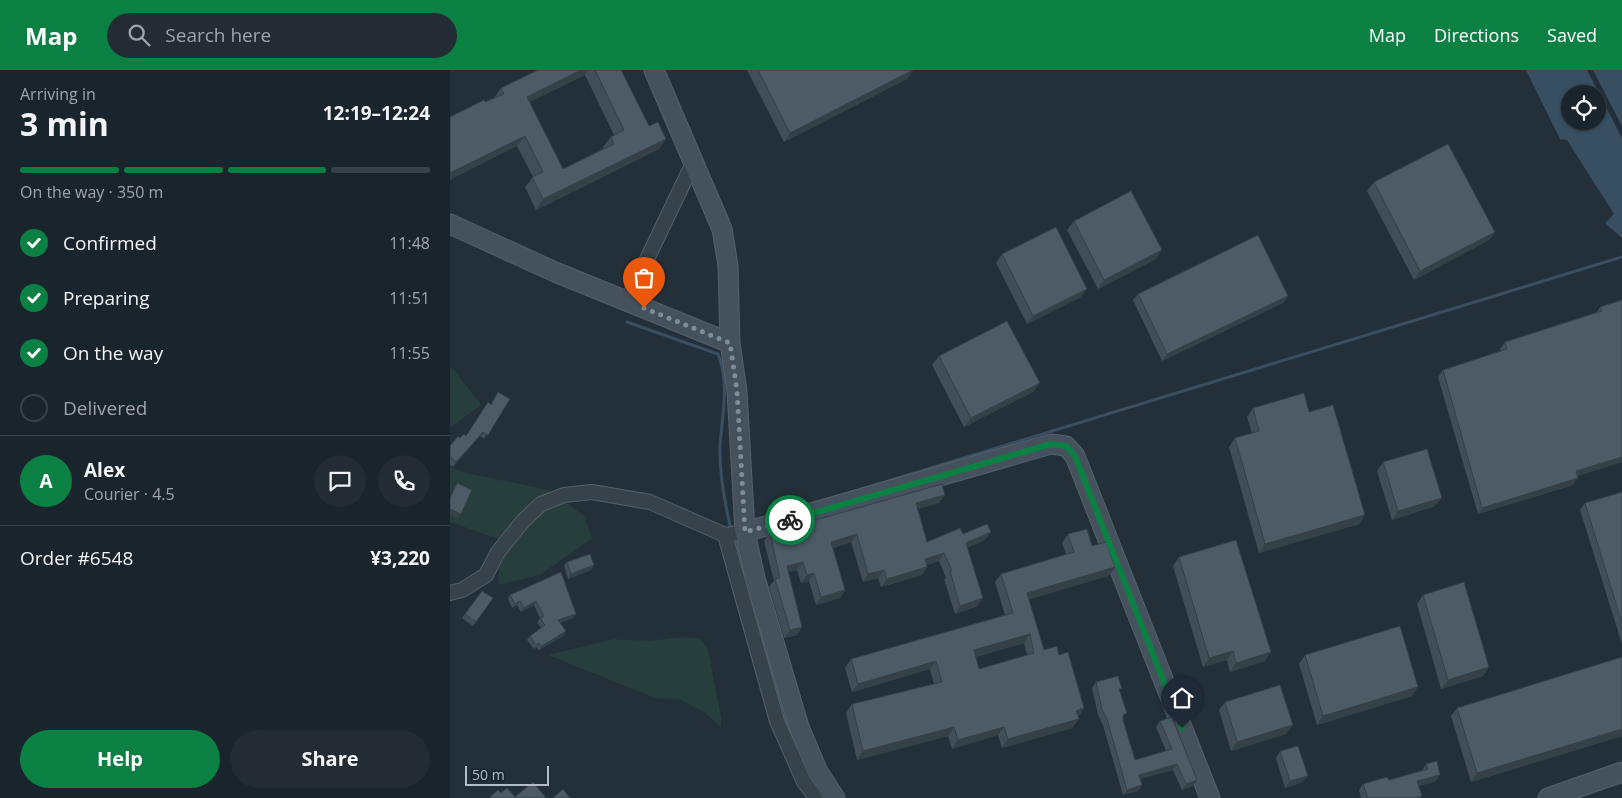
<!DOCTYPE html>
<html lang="en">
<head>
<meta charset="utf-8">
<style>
	body { margin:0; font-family:"Open Sans",sans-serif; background:#232c34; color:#f1f3f6; height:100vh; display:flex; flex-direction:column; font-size:19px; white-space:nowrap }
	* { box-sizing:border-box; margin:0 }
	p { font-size:16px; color:#9fa4a9 }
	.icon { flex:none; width:28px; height:28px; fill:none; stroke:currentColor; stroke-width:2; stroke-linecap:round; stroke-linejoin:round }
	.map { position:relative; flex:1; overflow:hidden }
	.panel { display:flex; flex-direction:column; background:#1a242c; width:450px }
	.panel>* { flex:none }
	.buttons { position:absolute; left:1111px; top:15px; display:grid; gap:10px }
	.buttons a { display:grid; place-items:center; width:45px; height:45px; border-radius:50%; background:#1a242c; box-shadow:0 1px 4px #0004,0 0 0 1px #384148; font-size:25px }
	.scale { position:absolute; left:15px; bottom:12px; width:84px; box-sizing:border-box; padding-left:5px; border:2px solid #b2bdc7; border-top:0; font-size:14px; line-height:18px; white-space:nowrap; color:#b2bdc7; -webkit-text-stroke:4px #1c2730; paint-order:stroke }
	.pin { position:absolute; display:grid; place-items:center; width:42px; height:42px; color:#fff; margin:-51px -21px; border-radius:50% 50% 50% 0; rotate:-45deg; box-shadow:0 0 5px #0007 }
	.pin .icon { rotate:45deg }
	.courier { position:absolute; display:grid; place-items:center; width:50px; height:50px; margin:-25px; border:4px solid #0b8043; border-radius:50%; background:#fff; color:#222; box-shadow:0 1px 6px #0007 }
	.headline em { font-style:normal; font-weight:700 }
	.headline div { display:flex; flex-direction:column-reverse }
	.headline { display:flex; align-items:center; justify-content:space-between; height:85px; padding:0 20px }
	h1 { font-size:32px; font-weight:700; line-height:38px }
	.bar { display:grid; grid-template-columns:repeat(4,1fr); gap:8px 5px; align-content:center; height:60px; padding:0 20px }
	.bar i { height:6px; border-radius:4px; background:#384148 }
	.bar .selected { background:#0b8043 }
	.bar p { grid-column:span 4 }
	.line { display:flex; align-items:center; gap:12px; padding:0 20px; border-top:1px solid #384148 }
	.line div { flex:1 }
	.round { display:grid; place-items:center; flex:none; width:52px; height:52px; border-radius:26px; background:#232c34 }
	ol { padding:0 20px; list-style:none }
	li { display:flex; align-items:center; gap:15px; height:55px }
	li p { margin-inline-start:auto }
	li .icon { padding:5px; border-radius:50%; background:#0b8043; color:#fff; stroke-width:4 }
	li:last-child { color:#9fa4a9 }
	li i { width:28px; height:28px; border:2px solid #384148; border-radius:50% }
	.primary-button { display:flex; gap:10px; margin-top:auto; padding:10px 20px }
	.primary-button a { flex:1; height:58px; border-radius:30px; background:#0b8043; color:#fff; font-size:20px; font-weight:700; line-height:58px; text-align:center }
	.primary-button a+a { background:#232c34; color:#f1f3f6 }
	header { display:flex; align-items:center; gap:30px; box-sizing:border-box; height:70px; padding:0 25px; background:#0b8043; color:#fff }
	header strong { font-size:24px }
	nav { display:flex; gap:28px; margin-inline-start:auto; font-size:18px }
	.search { width:350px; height:45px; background:#232c34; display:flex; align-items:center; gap:12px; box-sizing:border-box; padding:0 18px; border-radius:28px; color:#9fa4a9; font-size:19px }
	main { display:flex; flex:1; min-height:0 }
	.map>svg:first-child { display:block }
	.green { fill:#263e3c }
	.water { fill:#374f61; fill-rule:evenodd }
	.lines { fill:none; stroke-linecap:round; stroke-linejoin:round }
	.stream { stroke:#374f61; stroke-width:3 }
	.street-casing { stroke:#556069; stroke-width:16 }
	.secondary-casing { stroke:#556069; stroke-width:21 }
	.street { stroke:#37424b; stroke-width:14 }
	.secondary { stroke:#45525e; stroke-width:19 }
	.wall { fill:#414e58; fill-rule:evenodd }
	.shaded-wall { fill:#354047 }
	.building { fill:#4c5b66; stroke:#354047; fill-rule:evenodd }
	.done { stroke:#808c96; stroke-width:5; stroke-dasharray:0 9 }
	.route { stroke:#0b8043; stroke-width:6 }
</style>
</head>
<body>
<header>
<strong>Map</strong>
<div class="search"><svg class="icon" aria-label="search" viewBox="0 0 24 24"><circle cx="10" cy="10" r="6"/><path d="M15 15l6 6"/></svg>Search here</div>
<nav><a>Map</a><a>Directions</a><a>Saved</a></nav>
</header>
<main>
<section class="panel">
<div class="headline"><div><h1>3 min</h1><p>Arriving in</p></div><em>12:19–12:24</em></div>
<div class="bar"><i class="selected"></i><i class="selected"></i><i class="selected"></i><i></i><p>On the way · 350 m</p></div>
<ol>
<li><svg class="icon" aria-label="check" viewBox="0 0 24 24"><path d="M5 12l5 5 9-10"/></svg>Confirmed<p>11:48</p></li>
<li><svg class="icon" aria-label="check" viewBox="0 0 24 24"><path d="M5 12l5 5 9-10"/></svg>Preparing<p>11:51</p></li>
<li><svg class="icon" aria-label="check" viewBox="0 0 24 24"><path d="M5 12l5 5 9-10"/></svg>On the way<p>11:55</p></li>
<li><i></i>Delivered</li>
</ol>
<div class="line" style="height:90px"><b class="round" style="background:#0b8043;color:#fff">A</b><div><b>Alex</b><p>Courier · 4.5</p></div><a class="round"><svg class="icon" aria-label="chat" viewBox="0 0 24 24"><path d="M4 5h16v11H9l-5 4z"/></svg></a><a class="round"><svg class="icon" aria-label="phone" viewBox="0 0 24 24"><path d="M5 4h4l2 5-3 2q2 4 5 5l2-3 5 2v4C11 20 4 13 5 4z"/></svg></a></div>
<div class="line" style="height:65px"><div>Order #6548</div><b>¥3,220</b></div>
<div class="primary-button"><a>Help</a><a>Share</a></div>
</section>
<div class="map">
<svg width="1172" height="728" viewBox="0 0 1172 728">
	<rect width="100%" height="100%" fill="#23303a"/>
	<!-- green -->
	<path class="green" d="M0 297 5 301 31 335 0 358Z
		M0 397 16 403 99 420 134 446 142 468 90 505 48 515 51 470 0 452Z
		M231 567 249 568 258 579 271 647V657L254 642 229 629 205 628 98 585 164 569 200 571Z"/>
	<!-- water -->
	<path class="water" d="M1076 0H1137L1172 68V168L1155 153 1164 144 1117 70 1110 69ZM1120 24H1148V51H1120Z
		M1143 0H1172V56Z"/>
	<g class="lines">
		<!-- stream -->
		<path class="stream" d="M177 252 268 284C280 314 272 345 270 376 269 403 275 434 281 460
			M399 423 1172 187
			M284 468 340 664"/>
		<!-- street casing -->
		<g class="street-casing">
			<path id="street" d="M177 231 244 91
				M275 465 327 651 354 712 366 728
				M0 523 12 520 36 505 48 482 73 451 91 434 114 425 142 422 200 432 275 465 295 462"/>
		</g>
		<!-- secondary casing -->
		<g class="secondary-casing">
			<path id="secondary" d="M204 0 272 159 278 196 280 273 287 321 295 462 305 508 349 657 368 702 385 728
				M0 154 105 202 280 273
				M295 462 601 374 616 376 625 386 760 728
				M1098 728 1172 702"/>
		</g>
		<!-- street -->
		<use href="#street" class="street"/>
		<!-- secondary -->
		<use href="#secondary" class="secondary"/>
	</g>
	<!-- wall -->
	<path class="wall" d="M88 0H171L199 56 216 69 209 79 86 140 75 117 83 107 67 76 35 32 44 28 51 18ZM135 5 164 65 161 67 153 77 154 78 113 99 79 32Z
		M297 0H463L457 9 334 72Z
		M924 112 1045 162 1039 170 964 210 917 121Z
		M624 151 706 189 648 219 617 160Z
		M552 184 631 227 577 254 546 193Z
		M688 224 838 226 833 233 712 291 683 230Z
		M1172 230V392L1127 406 1123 415 1028 444 988 307 993 300 1051 281 1050 279 1055 272 1147 242 1150 237Z
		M489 286 590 313 583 322 514 357 482 295Z
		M48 322 60 329 34 369 30 366 3 397 0 395V376L10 368 16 366 41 334Z
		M803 338 859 342 909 454 809 483 779 377 785 368 802 363 797 347Z
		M933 392 985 436 942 450 927 401Z
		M1172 422V574L1130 440 1135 433Z
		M489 433 468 439 477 472 513 464 535 470 517 478 528 536 505 544 494 509 496 508 489 491 477 495V497L472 505 431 517 428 508 413 512 401 472 383 478 395 520 390 528 366 535 359 511 351 513 347 500 338 502 352 557 347 565 334 568 319 517 324 511 314 471 320 463Z
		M618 464 642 476 665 497 658 506 579 529 594 580 609 585 634 638 628 647 629 649 622 658 552 678 548 665 502 679 498 666 407 690 396 643 402 634 484 614 480 599 402 622 395 598 401 589 555 545 545 512 551 504 616 484 612 473ZM574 573 577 585 529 599 526 587Z
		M729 487 815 591 780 602 777 590 753 597 723 496Z
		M117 492 144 495 141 500 118 509 114 496Z
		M111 502 123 548 109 553 116 561 113 566 89 580 86 577 84 579 77 570 80 566 92 558 87 553 90 548 84 535 71 542 67 535 62 538 58 529 60 525Z
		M32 521 43 528 23 556 12 548Z
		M973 525 1039 597 1033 606 991 619 967 534Z
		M855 585 962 626 867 655 849 594Z
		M1172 587V666L1021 712 1001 646 1007 638Z
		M646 612 670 622 673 649 685 690 716 681 706 657 710 651 747 710 743 716 732 720 723 700 690 709 692 715 688 721 673 725 653 655 648 645 642 618Z
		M775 632 843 655 836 664 781 681 769 640Z
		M830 681 853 712 835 718 826 688Z
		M976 694 986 711 969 716 971 728H911L909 720 913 714 939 710 972 701Z"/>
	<!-- shaded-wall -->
	<path class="shaded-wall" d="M131 0H138L135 5 69 37 77 27Z
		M463 0 457 9 334 72 340 63Z
		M75 66 67 76 0 110V103Z
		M216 69 209 79 86 140 93 129Z
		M1045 162 1039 170 964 210 970 201Z
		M712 180 706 189 648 219 654 210Z
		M637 219 631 227 577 254 583 246Z
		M838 226 833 233 712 291 717 284Z
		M590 313 583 322 514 357 521 348Z
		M33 362 30 366 3 397 6 392Z
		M1172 387V392L1121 408 1126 401Z
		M1128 408 1123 415 1028 444 1032 438Z
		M495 425 489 433 461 441 466 433Z
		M992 428 985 436 942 450 948 441Z
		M0 439 11 444 8 449 0 445Z
		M915 445 909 454 809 483 815 474Z
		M541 462 535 470 510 481 516 473Z
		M407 464 401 472 376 480 381 472Z
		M494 483 489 491 469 497 475 489Z
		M353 492 347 500 331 504 337 496Z
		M144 495 141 500 118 509 121 504Z
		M477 497 472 505 431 517 437 509Z
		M665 497 658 506 571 532 577 523Z
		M434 500 428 508 413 512 418 504Z
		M364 503 359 511 351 513 357 505Z
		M395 520 390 528 366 535 371 527Z
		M533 528 528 536 505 544 510 536Z
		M70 531 67 535 62 538 65 534Z
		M86 531 84 535 71 542 74 538Z
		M126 544 123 548 105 555 108 550Z
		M352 557 347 565 334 568 340 560Z
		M116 561 113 566 89 580 92 576Z
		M580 564 574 573 518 589 524 580Z
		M783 581 777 590 753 597 759 588Z
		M821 582 815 591 780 602 786 593Z
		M486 591 480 599 402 622 408 614Z
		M1039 597 1033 606 991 619 998 610Z
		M968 617 962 626 867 655 873 646Z
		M634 638 628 647 626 641Z
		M629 649 622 658 552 678 558 669Z
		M843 655 836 664 781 681 787 672Z
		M504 657 498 666 407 690 413 681Z
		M554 657 548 665 502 679 508 670Z
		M1172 659V666L1021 712 1027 703Z
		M727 694 723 700 685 710 689 705Z
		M990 705 986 711 963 718 967 711Z
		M858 706 853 712 835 718 840 711Z
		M747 710 743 716 732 720 736 714Z
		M692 715 688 721 673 725 677 720Z"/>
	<!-- building -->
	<path class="building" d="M88 0H131L77 27 113 99 164 74 161 67 174 60 145 0H171L199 56 208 52 216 69 93 129 82 107 93 102 75 66 0 103V47L34 30 35 32 54 24 51 18Z
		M308 0H463L340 63Z
		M998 74 1045 162 970 201 924 112Z
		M681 121 712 180 654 210 624 151Z
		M606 157 637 219 583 246 552 184Z
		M808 165 838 226 717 284 688 224Z
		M1172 230V387L1126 401 1128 408 1032 438 993 300 1057 279 1055 272 1152 241 1150 237Z
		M557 251 590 313 521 348 489 286Z
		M48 322 60 329 38 365 33 362 6 392 0 387V376L8 366 10 368 14 364 16 366 38 332 41 335Z
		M854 323 859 342 883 335 915 445 815 474 785 368 809 361 803 338Z
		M977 379 992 428 948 441 933 392Z
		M7 413 22 420 11 444 0 439V428Z
		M492 414 495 425 466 433 477 472 510 458 513 464 537 454 541 462 516 473 533 528 510 536 500 501H502L494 483 475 489 477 497 437 509 434 500 418 504 407 464 381 472 395 520 371 527 364 503 357 505 353 492 337 496 352 557 340 560 325 509 330 508 320 463Z
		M1172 422V553L1135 433Z
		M637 459 642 476 656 472 665 497 577 523 594 580 607 576 609 585 618 582 634 638 626 641 629 649 558 669 554 657 508 670 504 657 413 681 402 634 492 612 486 591 408 614 401 589 563 543 551 504 624 482 618 464ZM580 564 584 583 529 599 524 580Z
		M786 470 821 582 786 593 783 581 759 588 729 487Z
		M140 484 144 495 121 504 117 492Z
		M111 502 126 544 108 550 116 561 92 576 89 573 86 575 80 566 95 555 90 548 94 546 86 531 74 538 70 531 65 534 60 525Z
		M1014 512 1039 597 998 610 973 525Z
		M32 521 43 528 26 552 15 544Z
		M950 556 968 617 873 646 855 585Z
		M1172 587V659L1027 703 1007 638Z
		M668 606 672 619H669L677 643 673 645V650L685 690 722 679 710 651 722 647 747 710 736 714 727 694 689 705 692 715 677 720 657 649 652 639 646 612Z
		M830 615 843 655 787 672 775 632Z
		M848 676 858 706 840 711 830 681Z
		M987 691 990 705 967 711 972 726 965 728H918L913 714 937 707 939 710 978 699 976 694Z
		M83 712 96 728H39L48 720 51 723 57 718 65 727Z
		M113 719 120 728H103Z"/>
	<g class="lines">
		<!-- done -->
		<path class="done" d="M194 238 280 273 287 321 295 462 340 450"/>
		<!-- route -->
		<path class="route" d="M340 450 601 374 616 376 625 386 732 658"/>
	</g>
</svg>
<div class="buttons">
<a><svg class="icon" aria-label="locate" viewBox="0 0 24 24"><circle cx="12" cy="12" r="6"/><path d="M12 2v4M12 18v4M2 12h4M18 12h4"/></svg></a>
</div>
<div class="scale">50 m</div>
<div class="pin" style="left:194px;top:238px;background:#ea580c"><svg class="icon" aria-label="bag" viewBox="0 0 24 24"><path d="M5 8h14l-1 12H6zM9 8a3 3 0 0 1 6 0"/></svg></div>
<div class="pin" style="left:732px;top:658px;background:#1f2937"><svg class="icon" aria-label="home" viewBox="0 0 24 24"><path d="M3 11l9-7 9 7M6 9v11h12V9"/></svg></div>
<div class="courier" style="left:340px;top:450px"><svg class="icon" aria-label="bike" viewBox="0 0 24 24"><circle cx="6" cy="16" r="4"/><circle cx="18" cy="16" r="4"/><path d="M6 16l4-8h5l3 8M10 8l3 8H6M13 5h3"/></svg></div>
</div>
</main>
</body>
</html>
